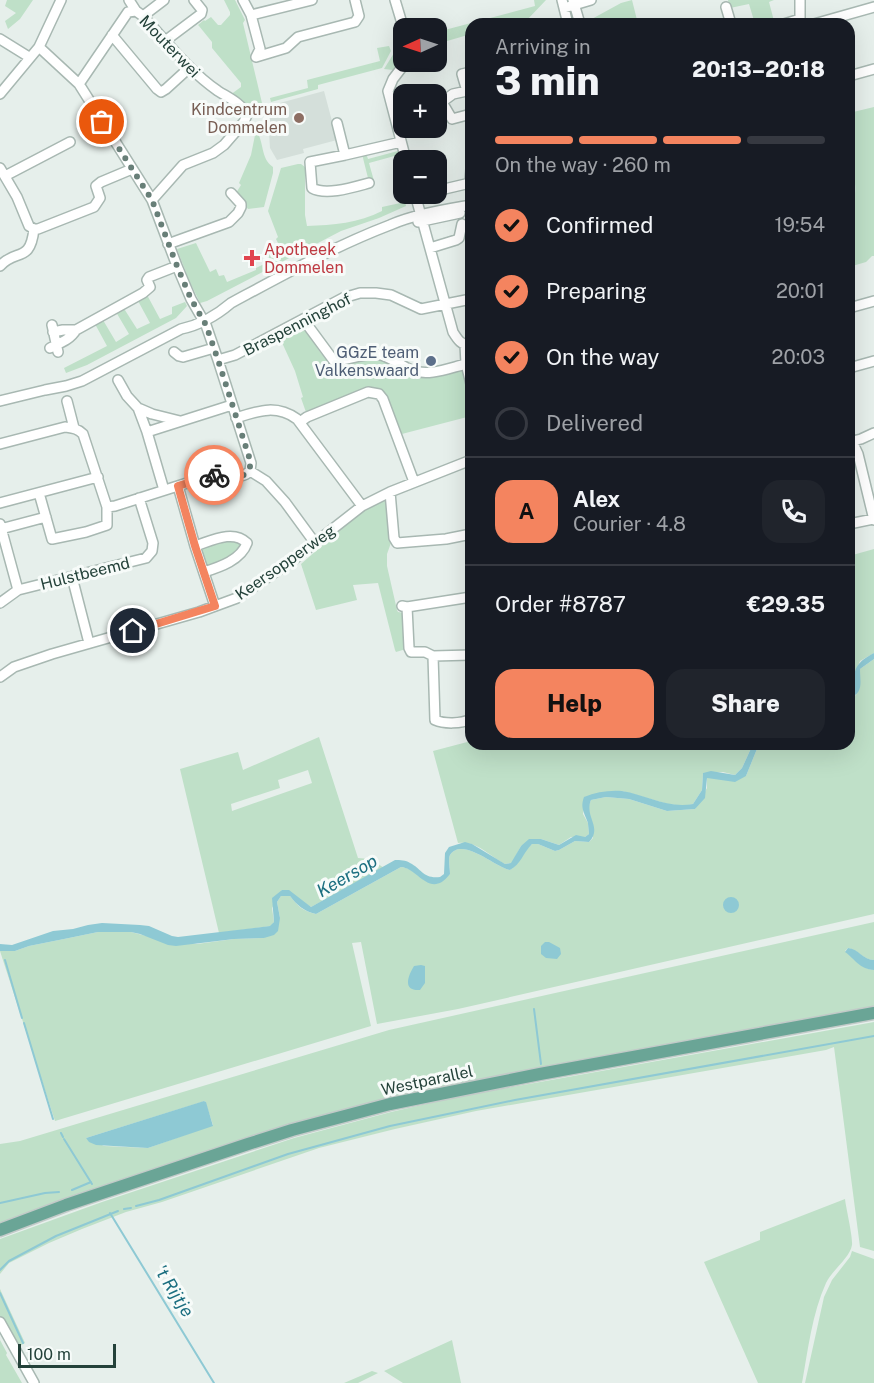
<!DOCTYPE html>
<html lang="en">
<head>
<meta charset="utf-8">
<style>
	body { margin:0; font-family:"Public Sans",sans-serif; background:#20242c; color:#f1f3f6; height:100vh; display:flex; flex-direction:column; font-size:22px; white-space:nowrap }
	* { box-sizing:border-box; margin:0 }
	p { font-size:20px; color:#9ea1a6 }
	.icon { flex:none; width:33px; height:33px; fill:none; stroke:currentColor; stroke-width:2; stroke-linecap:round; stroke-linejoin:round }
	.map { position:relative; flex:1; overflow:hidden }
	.drawer { position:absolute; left:465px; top:18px; width:390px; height:732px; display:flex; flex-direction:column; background:#171b24; border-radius:18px; box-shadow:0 6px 24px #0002 }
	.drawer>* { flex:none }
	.needle { width:39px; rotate:267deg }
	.tools { position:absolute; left:393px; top:18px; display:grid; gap:12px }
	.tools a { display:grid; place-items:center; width:54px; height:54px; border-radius:12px; background:#171b24; box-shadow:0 6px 24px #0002; font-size:30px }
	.scale { position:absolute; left:18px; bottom:15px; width:98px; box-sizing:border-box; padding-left:6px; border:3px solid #24423a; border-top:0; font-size:16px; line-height:21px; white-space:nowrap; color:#24423a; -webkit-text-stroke:4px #f7fbf9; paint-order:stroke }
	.pin { position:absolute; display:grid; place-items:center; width:51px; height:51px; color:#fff; margin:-26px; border:3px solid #fff; border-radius:50%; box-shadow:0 2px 6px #0007 }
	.courier { position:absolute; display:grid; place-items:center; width:60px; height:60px; margin:-30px; border:4px solid #f4845f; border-radius:50%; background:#fff; color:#222; box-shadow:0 2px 8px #0007 }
	.overview em { font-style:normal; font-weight:800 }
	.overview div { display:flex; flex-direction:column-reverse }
	.overview { display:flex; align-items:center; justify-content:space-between; height:102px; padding:0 30px }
	h1 { font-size:39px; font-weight:800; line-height:45px }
	.bar { display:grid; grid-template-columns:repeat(4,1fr); gap:9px 6px; align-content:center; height:72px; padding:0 30px }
	.bar i { height:8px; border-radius:4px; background:#363941 }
	.bar .active { background:#f4845f }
	.bar p { grid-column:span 4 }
	.line { display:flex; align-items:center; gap:15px; padding:0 30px; border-top:2px solid #363941 }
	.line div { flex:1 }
	.round { display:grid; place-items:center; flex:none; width:63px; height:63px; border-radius:18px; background:#20242c }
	ol { padding:0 30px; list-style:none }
	li { display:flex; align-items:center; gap:18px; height:66px }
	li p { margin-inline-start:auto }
	li .icon { padding:6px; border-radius:50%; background:#f4845f; color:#111; stroke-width:4 }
	li:last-child { color:#9ea1a6 }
	li i { width:33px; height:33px; border:3px solid #363941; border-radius:50% }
	.cta { display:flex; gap:12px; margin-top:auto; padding:12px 30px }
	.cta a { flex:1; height:69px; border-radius:18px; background:#f4845f; color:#111; font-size:24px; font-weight:800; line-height:69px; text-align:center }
	.cta a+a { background:#20242c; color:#f1f3f6 }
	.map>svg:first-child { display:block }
	.built { fill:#d4dfda }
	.green { fill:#bfe0c8; fill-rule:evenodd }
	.water { fill:#8ec9d4 }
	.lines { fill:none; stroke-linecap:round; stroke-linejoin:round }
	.stream { stroke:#8ec9d4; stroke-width:2 }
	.minor-casing { stroke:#a8b8b2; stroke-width:12 }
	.major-casing { stroke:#c2cac8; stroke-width:15 }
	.minor { stroke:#fff; stroke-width:9 }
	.major { stroke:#6aa596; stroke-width:12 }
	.done { stroke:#687f78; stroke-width:6; stroke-dasharray:0 10.8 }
	.route { stroke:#f4845f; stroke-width:8 }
	.education-dot { fill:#8d6e63; stroke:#f7fbf9; stroke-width:2 }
	.health-dot { fill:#e0444e; stroke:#f7fbf9; stroke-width:2 }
	.service-dot { fill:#5c6f8a; stroke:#f7fbf9; stroke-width:2 }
	.labels { text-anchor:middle; stroke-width:6; stroke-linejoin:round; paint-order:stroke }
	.street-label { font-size:16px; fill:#24423a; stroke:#f7fbf9 }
	.education-label { font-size:16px; fill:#785e54; stroke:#f7fbf9; text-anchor:end }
	.health-label { font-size:16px; fill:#be3a42; stroke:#f7fbf9; text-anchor:start }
	.service-label { font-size:16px; fill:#4e5e75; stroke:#f7fbf9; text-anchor:end }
	.water-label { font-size:18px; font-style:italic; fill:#1c6f80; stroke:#f7fbf9 }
</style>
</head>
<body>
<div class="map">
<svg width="874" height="1383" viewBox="0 0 874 1383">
	<rect width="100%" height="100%" fill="#e6efeb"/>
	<!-- built -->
	<path class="built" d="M324 91 337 140 303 149 304 153 277 160 270 148 269 132 271 129 265 107Z
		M849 158 854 177 856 193 853 202 849 200Z"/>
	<!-- green -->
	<path class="green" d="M7 0H33L20 19 8 29 5 21 16 13 5 6Z
		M224 0H235L245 20 243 23 262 103 246 108 230 95 241 87V83L212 48V42L199 26 198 25 204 20 205 21 211 17 218 25H221L230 15V12Z
		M534 0H546L527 20 512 24H471V34L437 44V32L535 6Z
		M632 0 638 24H591L590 20 621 3Z
		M728 0H774L769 2 774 21 764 24H755L749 4 730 8Z
		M389 46 391 51 382 68 318 85V89L271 102 270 98 308 88 307 80 380 61 377 48Z
		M403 52 393 70 384 69 394 53Z
		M874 107V256H872L866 262 849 267V200L853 201C859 187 852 172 849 158 847 146 849 126 849 113Z
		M256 130C265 144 260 158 273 167V173L264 207 248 209 236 193 241 185 239 183 251 155Z
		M398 151V155L369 163 374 181 369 182 362 154 366 153 368 159Z
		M298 164H301L305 167V215L307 226C333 225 359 223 382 211V207L405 202 406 206 379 218 341 231 207 301 200 303 189 280 177 249 196 243 210 272 216 269 219 276 224 275 227 282 256 270V268L270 261 267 250 279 245 276 239 278 237 268 211 281 168Z
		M146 293 160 319 172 314V307L185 302 187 306 176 318 87 365 66 373 64 368 107 346 95 324 103 320 116 342 129 334 116 312 123 307 137 329 150 323 137 299Z
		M302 325 320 352 328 361 370 358H379L416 374 464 369 471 400V416L398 435 378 390 307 415 301 398 303 397 295 371 279 336Z
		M385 500 387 502 392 540 387 554V566L397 610 398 612 404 613 406 649 396 652 395 650 378 583 353 585 357 600 316 610 301 564 333 536 334 533 371 505Z
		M225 539 240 542 242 547 222 562 206 568 199 549Z
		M874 549V653L860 661 853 678 854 691 849 694V556Z
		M874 659V914L458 1009 377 1024 361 942 352 943 371 1026 55 1121 0 951H15L29 946 64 939 98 932H131L154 938 197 944 234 939 264 938 280 918 277 902 281 896H290C298 906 302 911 316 914L401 867C411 867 421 879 430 883L450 874C450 869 448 859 450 855 462 836 495 867 510 870 518 865 520 858 525 851 527 848 530 846 532 844H538L555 851 559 850 575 841 589 842 593 838 588 808 591 800 606 797 629 799 667 811 695 809 707 788V778L746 776 759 744H768L772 749 793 746 794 744H849V698L856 695 860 676V669Z
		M319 737 358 858 371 859 384 868 311 907 282 890 272 908 274 922 271 926 219 933 180 769 238 752 243 770ZM308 770 312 783 232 811 231 804 280 788 278 780Z
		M471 741V744H753L742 768 735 775 723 772 703 773 702 790 693 804 683 806 668 804 622 791 585 797 583 814 588 823 589 834 585 837H571L559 845 541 839 521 846 512 863 505 864C490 856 476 840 458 843L433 751Z
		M874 922V960C863 960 859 950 848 948L845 951C854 958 861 969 874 970V1011L418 1095 0 1227V1144L20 1141 389 1030ZM205 1101 213 1125 148 1148 104 1146 86 1138Z
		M874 1022V1251L860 1247 834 1047 826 1050 476 1111 395 1129 319 1148 162 1202 126 1212 82 1229 49 1243 9 1263 0 1274V1239L102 1202 294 1138 391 1112 457 1097Z
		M845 1199C846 1208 853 1237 852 1245 850 1258 832 1270 826 1283 812 1314 808 1350 802 1383H758L704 1262 760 1240V1232Z
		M852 1251 874 1259V1383H805L824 1297 832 1280 850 1257Z
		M0 1289 25 1343 18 1347 0 1316Z
		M0 1340 7 1353 6 1355 22 1383H0Z
		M452 1340 461 1383H403L384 1371Z
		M372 1371 378 1373 358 1383H344Z"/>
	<!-- water -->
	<path class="water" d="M874 653V659L860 669C860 682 864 693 849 698V694L854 690C853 670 855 663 874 653Z
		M753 744H759L746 776 735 782 707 778 705 798 695 809 667 811 629 799 606 797 591 800C584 817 603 827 589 842L575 841 559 850 555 851 538 844H532C523 853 521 864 510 870 495 867 462 836 450 855 448 859 450 869 450 874 430 900 418 868 401 867L316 914C303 911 297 905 290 896H281L277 902 280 918 278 931 274 935 264 938 234 939 176 946 168 945 140 934 131 932H98L64 939 29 946 15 951H0V944L12 945 53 931 73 929 88 925 102 923 140 925 149 926 172 936 178 937 270 926 274 922 272 898 282 890H289L311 907 395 860C400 860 406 860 410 863 422 869 423 879 440 877L444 874 445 853 449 847 465 842 472 844 505 864 511 863 521 846 529 839H541L559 845 576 835 585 837 589 834C589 832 588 825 588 823 584 812 580 808 584 797 596 792 609 790 622 791 647 795 668 809 693 804L702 790 703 773 711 771 735 775 742 768Z
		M723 905a8 8 0 1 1 16 0a8 8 0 1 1-16 0Z
		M545 942H549L560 948 561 954 557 959 546 958 541 954V946Z
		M848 948C859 949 863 960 874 960V970C859 969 855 959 845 952Z
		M421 965 425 966V983L420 990C402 991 408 976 414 966Z
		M204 1101 206 1102 213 1126 148 1148 96 1145 89 1142 86 1138Z"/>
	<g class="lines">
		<!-- stream -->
		<path class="stream" d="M5 960 22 1018
			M534 1009 541 1064
			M24 1023 53 1119
			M61 1133 63 1137
			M64 1139 92 1184
			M72 1190 91 1182
			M0 1203 45 1193 59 1192
			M136 1206 159 1200 288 1154 390 1126 515 1100 874 1036
			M124 1209 131 1208
			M110 1213 214 1383
			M0 1270 9 1261 56 1236 118 1211
			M0 1293 23 1343"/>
		<!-- minor casing -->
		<g class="minor-casing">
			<path id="minor" d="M129 0 136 11 143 16C167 42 189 71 218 91 229 98 241 103 247 115L244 122 224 145 213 153 183 165 152 200
				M243 0 251 15 312 0
				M395 0 404 30
				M562 0 568 24
				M573 0 580 24
				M726 7 731 24
				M564 8 591 0
				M251 15 260 49 256 57 286 48 298 37 355 22 359 16 355 0
				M143 16 164 0
				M784 24 800 19
				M800 24V0
				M814 24 874 7
				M112 35 157 89 161 92 166 89 189 68
				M0 39 29 57
				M165 41 201 14 202 10 194 0
				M39 47 79 84 152 200 177 266 191 299 206 325 218 360 251 463 250 471
				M406 62 393 79 388 91 406 160
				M849 76 874 69
				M464 81 462 74 471 72
				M79 84 128 12 136 11
				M0 94 39 47 61 0
				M442 102 452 119 471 114
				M436 103 442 102 453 94 467 91 464 81 471 79
				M337 123 345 155
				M0 168 17 197 29 226 34 229
				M5 176 70 142
				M369 183C354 187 326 196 312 188L310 162 345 155 401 142
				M436 191 470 183 471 169
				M415 194 453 332C458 340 461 345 471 346
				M418 222 460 213
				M34 229H38L94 207 100 198 96 186 101 182 132 169
				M168 244 229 222 238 213 241 207V204L231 193
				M430 248 456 240 459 238 462 224
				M0 266C16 248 30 264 34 229
				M849 308 874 301
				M303 319 334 361C349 360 366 352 381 355 391 358 401 365 411 370 429 377 449 368 466 364
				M52 325 58 352
				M53 332 63 330H76
				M465 345 466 364 471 384
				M50 348C60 343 70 340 76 330L143 293 150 287 147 280 149 277 177 266
				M174 352 179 356 183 357 214 348
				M218 360 235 355 343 298 360 293H376L391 295 421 309 471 299
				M849 368 874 361
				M118 380 127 396 138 408 147 432 164 490
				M0 401 45 390 66 386 82 381 181 329C200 325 217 315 231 303 283 275 335 246 390 225 416 214 443 210 471 205
				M67 401 74 428
				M138 408 152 414 180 421
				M236 418C258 411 276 404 297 419L362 506
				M300 422 307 417 368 392 379 394 383 399 414 482
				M147 432 232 405
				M849 435 858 454 874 520
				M849 442 861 439 874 433
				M0 444 65 427C72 428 77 428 83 434L107 507V525L86 532 52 539 39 493
				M178 486 195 546 215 606
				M390 492 394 538 397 543 446 539 471 534
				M0 503 98 477
				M107 507 115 506 209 476C214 475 219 474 225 474 235 475 242 479 250 471L266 481 285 502 315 543
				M0 524 18 590
				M849 524 874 519
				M1 529 46 517
				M195 546C211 541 233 529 247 543 241 560 220 567 204 572
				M72 577 89 643
				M0 603 18 590 146 558 152 551 153 543 139 498
				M402 606 407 607 471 597
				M407 607 409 648 411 652H425L433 656 471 655
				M433 656 435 720C444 724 461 724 471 719
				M0 677 14 667 52 654 199 612 237 598 293 560 362 506 390 492 471 460
				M0 1322 34 1383"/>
		</g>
		<!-- major casing -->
		<g class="major-casing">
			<path id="major" d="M0 1230 66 1205 248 1144 292 1130 390 1104 540 1074 874 1013"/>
		</g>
		<!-- minor -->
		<use href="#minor" class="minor"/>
		<!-- major -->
		<use href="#major" class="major"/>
	</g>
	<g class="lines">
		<!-- done -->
		<path class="done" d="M102 122 152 200 177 266 191 299 206 325 218 360 251 463C246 485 231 472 214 475"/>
		<!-- route -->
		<path class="route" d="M133 631 215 606 195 546 178 486 214 475"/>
	</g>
	<!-- markers -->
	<circle class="education-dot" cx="299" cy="118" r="6"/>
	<path class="health-dot" d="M249 249h6v6h6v6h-6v6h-6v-6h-6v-6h6z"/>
	<circle class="service-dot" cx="431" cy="361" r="6"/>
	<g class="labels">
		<!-- street labels -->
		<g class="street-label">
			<text transform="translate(170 46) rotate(46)" y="6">Mouterwei</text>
			<text transform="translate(297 324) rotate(-27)" y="6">Braspenninghof</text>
			<text transform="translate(285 562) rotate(-35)" y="6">Keersopperweg</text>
			<text transform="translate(85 573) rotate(-14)" y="6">Hulstbeemd</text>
			<text transform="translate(427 1080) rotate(-12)" y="6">Westparallel</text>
		</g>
		<!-- education labels -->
		<g class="education-label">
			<text x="287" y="115">Kindcentrum<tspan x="287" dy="18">Dommelen</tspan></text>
		</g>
		<!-- health labels -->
		<g class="health-label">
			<text x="264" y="255">Apotheek<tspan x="264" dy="18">Dommelen</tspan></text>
		</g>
		<!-- service labels -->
		<g class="service-label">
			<text x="419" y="358">GGzE team<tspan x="419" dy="18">Valkenswaard</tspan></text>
		</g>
		<!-- water labels -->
		<g class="water-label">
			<text transform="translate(347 876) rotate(-30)" y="6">Keersop</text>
			<text transform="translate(174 1291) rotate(58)" y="6">'t Rijtje</text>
		</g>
	</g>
</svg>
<div class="tools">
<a><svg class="needle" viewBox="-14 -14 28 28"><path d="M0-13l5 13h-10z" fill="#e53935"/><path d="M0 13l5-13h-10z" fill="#9ea1a6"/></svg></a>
<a>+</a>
<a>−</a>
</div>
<div class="scale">100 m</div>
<div class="pin" style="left:102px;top:122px;background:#ea580c"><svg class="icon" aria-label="bag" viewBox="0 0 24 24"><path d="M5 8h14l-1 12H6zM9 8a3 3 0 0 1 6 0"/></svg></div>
<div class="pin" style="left:133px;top:631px;background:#1f2937"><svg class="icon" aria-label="home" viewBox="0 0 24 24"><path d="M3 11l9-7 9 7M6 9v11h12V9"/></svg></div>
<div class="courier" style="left:214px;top:475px"><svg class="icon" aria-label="bike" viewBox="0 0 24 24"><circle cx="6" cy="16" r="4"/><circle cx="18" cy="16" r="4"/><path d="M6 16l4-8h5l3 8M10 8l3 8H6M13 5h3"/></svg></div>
<section class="drawer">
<div class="overview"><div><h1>3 min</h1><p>Arriving in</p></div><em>20:13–20:18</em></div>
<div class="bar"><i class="active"></i><i class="active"></i><i class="active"></i><i></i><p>On the way · 260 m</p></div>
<ol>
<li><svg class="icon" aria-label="check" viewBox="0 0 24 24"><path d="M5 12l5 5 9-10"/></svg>Confirmed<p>19:54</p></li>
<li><svg class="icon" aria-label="check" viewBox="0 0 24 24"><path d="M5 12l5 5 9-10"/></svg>Preparing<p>20:01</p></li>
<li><svg class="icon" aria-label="check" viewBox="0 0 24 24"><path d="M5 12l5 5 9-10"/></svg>On the way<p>20:03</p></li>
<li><i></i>Delivered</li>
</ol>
<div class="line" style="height:108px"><b class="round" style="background:#f4845f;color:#111">A</b><div><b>Alex</b><p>Courier · 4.8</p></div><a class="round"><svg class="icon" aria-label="phone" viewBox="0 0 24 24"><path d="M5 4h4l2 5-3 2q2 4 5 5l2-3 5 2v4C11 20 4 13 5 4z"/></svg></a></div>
<div class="line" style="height:78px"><div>Order #8787</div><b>€29.35</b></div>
<div class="cta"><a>Help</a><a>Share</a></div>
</section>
</div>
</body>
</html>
